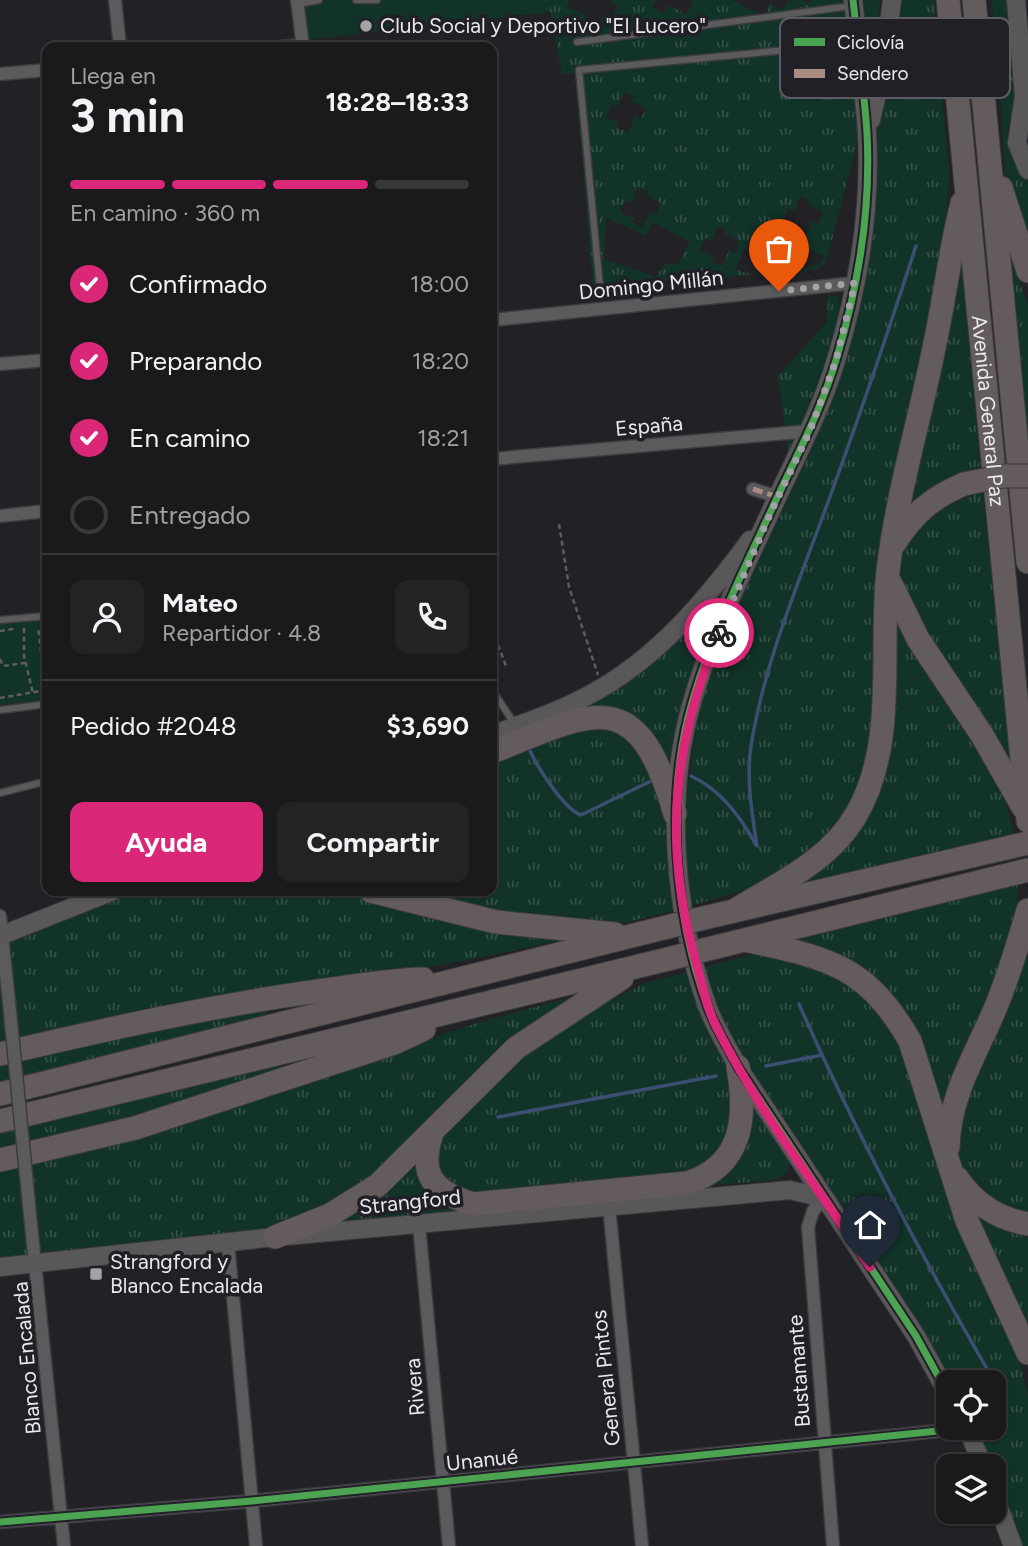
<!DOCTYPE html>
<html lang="es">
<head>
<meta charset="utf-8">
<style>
	body { margin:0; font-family:Figtree,sans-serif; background:#232225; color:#f1f3f6; height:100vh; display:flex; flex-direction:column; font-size:26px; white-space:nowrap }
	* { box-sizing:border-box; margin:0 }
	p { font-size:23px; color:#9fa0a3 }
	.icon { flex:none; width:38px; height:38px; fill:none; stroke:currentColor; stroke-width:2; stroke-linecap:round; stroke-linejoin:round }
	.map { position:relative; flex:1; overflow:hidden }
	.sheet { position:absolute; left:42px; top:42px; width:455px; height:854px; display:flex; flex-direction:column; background:#1a191c; border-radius:14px; box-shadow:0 2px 5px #0004,0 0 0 2px #38383b }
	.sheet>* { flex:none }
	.tools { position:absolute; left:936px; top:1370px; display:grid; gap:14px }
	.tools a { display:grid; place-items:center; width:70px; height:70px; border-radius:14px; background:#1a191c; box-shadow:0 2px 5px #0004,0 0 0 2px #38383b; font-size:35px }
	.pin { position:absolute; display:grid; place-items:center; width:60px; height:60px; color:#fff; margin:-72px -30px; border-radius:50% 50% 50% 0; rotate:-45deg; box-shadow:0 0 7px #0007 }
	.pin .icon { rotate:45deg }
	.courier { position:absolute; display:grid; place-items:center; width:70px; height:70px; margin:-35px; border:5px solid #db2777; border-radius:50%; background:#fff; color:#222; box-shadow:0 2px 9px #0007 }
	.headline em { font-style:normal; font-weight:700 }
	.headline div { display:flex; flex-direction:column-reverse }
	.headline { display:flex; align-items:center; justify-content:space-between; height:119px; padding:0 28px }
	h1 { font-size:46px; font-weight:700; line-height:52px }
	.bar { display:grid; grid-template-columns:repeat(4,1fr); gap:10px 7px; align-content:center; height:84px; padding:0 28px }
	.bar i { height:9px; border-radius:5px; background:#38383b }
	.bar .active { background:#db2777 }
	.bar p { grid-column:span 4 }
	.line { display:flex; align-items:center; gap:18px; padding:0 28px; border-top:2px solid #38383b }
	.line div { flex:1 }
	.round { display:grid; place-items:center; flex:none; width:74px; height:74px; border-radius:14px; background:#232225 }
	ol { padding:0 28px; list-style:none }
	li { display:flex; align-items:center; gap:21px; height:77px }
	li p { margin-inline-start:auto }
	li .icon { padding:7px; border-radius:50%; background:#db2777; color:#fff; stroke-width:4 }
	li:last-child { color:#9fa0a3 }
	li i { width:38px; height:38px; border:4px solid #38383b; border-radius:50% }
	.action { display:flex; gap:14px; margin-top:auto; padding:14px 28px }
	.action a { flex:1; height:80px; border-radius:14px; background:#db2777; color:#fff; font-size:28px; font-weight:700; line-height:80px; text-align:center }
	.action a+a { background:#232225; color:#f1f3f6 }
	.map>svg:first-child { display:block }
	.grass { fill:url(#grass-tufts); fill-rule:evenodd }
	.green { fill:#123328 }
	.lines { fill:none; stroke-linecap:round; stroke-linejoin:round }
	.stream { stroke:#3c4f73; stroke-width:3.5 }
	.lane-casing { stroke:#3c3b3f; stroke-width:9 }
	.street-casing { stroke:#3c3b3f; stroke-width:15 }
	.secondary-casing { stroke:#3c3b3f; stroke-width:20 }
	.highway-casing { stroke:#3c3b3f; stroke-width:25 }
	.path { stroke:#5e5d60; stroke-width:2.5; stroke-dasharray:5 3.5; stroke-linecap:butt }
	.lane { stroke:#5b5b5e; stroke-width:6 }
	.street { stroke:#5b5b5e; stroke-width:12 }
	.secondary { stroke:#5a5759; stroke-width:18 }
	.highway { stroke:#645b5c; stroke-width:23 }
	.street-bridge-casing { stroke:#3c3b3f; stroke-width:15; stroke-linecap:butt }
	.highway-bridge-casing { stroke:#3c3b3f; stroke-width:25; stroke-linecap:butt }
	.street-bridge { stroke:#5b5b5e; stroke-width:12 }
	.highway-bridge { stroke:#645b5c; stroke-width:23 }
	.quiet { stroke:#a88b81; stroke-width:5; stroke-dasharray:10 5; stroke-linecap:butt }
	.cycleway-casing { stroke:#212027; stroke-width:11 }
	.cycleway { stroke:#4ca352; stroke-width:7 }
	.done { stroke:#a3a3a7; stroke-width:7; stroke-dasharray:0 12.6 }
	.route { stroke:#db2777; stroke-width:9 }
	.poi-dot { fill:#a3a3a7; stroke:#212027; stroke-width:2.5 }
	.labels { text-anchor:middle; stroke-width:7; stroke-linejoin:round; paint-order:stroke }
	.poi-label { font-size:21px; fill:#e9e9ed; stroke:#212027; text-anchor:start }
	.street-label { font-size:21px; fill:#e9e9ed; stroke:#212027 }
	.key { fill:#212027; stroke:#5d5c62; stroke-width:2 }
	.key-label { font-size:19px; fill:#e9e9ed }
</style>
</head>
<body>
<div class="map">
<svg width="1028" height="1546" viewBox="0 0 1028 1546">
	<defs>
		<pattern id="grass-tufts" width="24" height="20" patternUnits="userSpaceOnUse" patternTransform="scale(1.75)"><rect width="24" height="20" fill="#123328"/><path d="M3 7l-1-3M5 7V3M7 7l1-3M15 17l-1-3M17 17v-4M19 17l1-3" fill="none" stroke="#345148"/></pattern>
	</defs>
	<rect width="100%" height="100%" fill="#222126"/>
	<!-- grass -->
	<path class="grass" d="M548 0H569L567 6 587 16 584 24 595 30 604 13 612 16 618 6 608 0H656L652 7 664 13 668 5 686 14 693 2 688 0H733L766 17 770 3 783 10 789 0H801L809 4 812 0H843L860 132 826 262 819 269 593 289 575 73 562 75ZM815 61 823 65 822 69 837 77 832 88 826 86 819 101 808 97 810 92 797 86 802 74 808 76ZM624 92 633 96 631 101 646 108 641 119 635 117 628 132 617 128 619 123 606 117 611 105 617 107ZM638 187 647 191 646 195 661 203 656 214 650 212 643 227 632 223 634 218 620 212 626 200 632 202ZM800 196 809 200 808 205 823 212 818 224 812 221 805 237 794 232 796 227 782 221 788 209 794 211ZM606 218 646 236 652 222 690 242 678 264 665 263 656 277 604 259ZM718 226 726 230 725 234 740 241 735 253 729 251 722 266 711 261 713 256 700 250 705 238 711 240ZM755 229 824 256 819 264C798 272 755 280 735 269Z
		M861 0H880L871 83Z
		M900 0H934L949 175 945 239 874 726 861 789 818 850 761 885 690 906 684 814 700 704 735 612 819 433 835 389 872 241 875 136 892 68Z
		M991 0H1009L1017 95 1007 131 1008 146 1011 159 1028 183V259L1005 182 999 57Z
		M1004 241 1028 305V462Z
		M960 244 980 466 931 487 904 511Z
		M828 294 836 296C854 315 799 435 789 460L778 376 827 322Z
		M983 492 1012 774C976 719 936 665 910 605 906 596 899 585 898 576 895 530 947 503 983 492Z
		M736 570 683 702 671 772 610 708 583 707 648 666 681 637Z
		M893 607C935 677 998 755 1014 835L773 894 865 813Z
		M577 725H609L636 742 667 814 674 910 628 922 533 921 400 891H492V759Z
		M1018 883 1016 922 943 1123 911 1025 785 939Z
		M134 891H346L379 900 585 935 459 962 259 992 0 1047V947Z
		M1028 943V1212C1001 1207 961 1185 957 1154 951 1101 1006 995 1028 943Z
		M769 954 837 972 892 1020 1015 1343 1028 1395V1546H1021L994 1474V1466H991L975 1428H994V1382H950L745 1063 716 1006 705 967 750 955Z
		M690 971 731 1069 736 1098 729 1142 703 1170 467 1195 438 1174 439 1138 450 1124 551 1031 645 983Z
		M598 990 345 1200 272 1229 0 1258V1169L286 1086 477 1023Z
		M268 1010 266 1015 0 1083V1063L113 1036Z
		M282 1064 280 1069 134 1120 0 1152V1132Z
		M752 1102 789 1158V1171L776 1180 711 1185Z
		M417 1155 461 1210 328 1224Z
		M971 1211 1005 1232 1028 1237V1331Z"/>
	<!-- green -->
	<path class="green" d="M302 0H548L549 12 306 40Z
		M43 619 47 657V700L0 705V624Z"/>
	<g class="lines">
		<!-- stream -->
		<path class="stream" d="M530 751C538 768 564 809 581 815L653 780
			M691 776C721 790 740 816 756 845
			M757 846C752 814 746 778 751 746 764 665 796 589 824 513 857 424 887 335 916 246
			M799 1004C858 1138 926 1265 1000 1391
			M766 1066 822 1055
			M498 1117 716 1076"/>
		<!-- lane casing -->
		<g class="lane-casing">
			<path id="lane" d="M356 0H377
				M298 4 319 0
				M577 42 851 6
				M600 288 579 70 849 44
				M0 620 47 616
				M492 690 514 723
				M0 710 47 704
				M0 793 47 781"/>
		</g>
		<!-- street casing -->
		<g class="street-casing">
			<path id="street" d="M115 0 120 47
				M297 0 303 47
				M280 47 303 45
				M0 74 47 70
				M492 320 855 283
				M0 364 47 360
				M492 459 810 431
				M753 489 778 497
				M0 516 47 511
				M0 916 9 1002
				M824 1198 813 1211 808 1227 833 1546
				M29 1205 64 1546
				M609 1206 642 1546
				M419 1225 449 1546
				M228 1243 256 1546
				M0 1522 252 1501 968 1428"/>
		</g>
		<!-- secondary casing -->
		<g class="secondary-casing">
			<path id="secondary" d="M853 0C858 44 864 89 867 133 871 209 858 288 836 360 820 414 793 462 770 513 742 573 711 636 693 699 664 795 674 915 708 1008 716 1029 728 1048 738 1067L916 1336 948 1394
				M1016 0 1024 96 1017 143 1028 170
				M871 120 884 64 892 0
				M492 735C518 725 546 716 571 704 648 669 701 607 750 540
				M0 936 113 891
				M0 1267 275 1237 790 1190 824 1198
				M967 1428 983 1466
				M994 1495 1013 1546"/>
		</g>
		<!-- highway casing -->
		<g class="highway-casing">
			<g id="highway">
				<path id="s1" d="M948 0 1028 821"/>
				<path d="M974 0 1028 562"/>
				<path d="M1001 188 1028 271"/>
				<path d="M894 544C913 514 931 498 964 484"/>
				<path d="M891 584 918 639 982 735 1023 807"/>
				<path d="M492 752C595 711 637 682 675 814"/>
				<path d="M371 891 496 922 615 934"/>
				<path d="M737 909C780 883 830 860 856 815 898 744 879 650 888 571 897 493 920 420 935 343 945 297 950 250 962 203"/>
				<path d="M708 917 1028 843"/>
				<path d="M745 940C827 958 866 964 910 1041L967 1221 1028 1353"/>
				<path d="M716 947 1028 870"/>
				<path d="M0 1054C103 1030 206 1007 311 992 348 987 385 980 423 979"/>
				<path d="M0 1094 655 930"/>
				<path d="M0 1121 664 960"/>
				<path d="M432 1133C418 1175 433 1192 473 1204L687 1183C743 1166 747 1117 738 1067"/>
				<path d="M948 1147C949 1096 976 1054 995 1009 1009 976 1018 944 1028 910"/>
				<path d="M0 1160 135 1128 394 1043 424 1029"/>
				<path d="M957 1178C974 1203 998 1219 1028 1224"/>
				<path d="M275 1237 330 1215 378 1185 516 1048 622 978"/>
			</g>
		</g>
		<!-- path -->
		<path class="path" d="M559 524 569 587 598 675
			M24 628V656L33 693
			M492 629 506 666
			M0 631 14 629
			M0 659 3 666 25 663
			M0 698 46 690 38 627"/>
		<!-- lane -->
		<use href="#lane" class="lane"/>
		<!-- street -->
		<use href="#street" class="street"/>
		<!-- secondary -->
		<use href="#secondary" class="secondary"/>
		<!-- highway -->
		<use href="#highway" class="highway"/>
		<!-- street-bridge casing -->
		<g class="street-bridge-casing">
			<path id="street-bridge" d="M9 1002 29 1205"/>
		</g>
		<!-- highway-bridge casing -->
		<g class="highway-bridge-casing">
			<path id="highway-bridge" d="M964 484 1004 476H1028
				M655 930 708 917
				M664 960 716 947"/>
		</g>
		<!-- street-bridge -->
		<use href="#street-bridge" class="street-bridge"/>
		<!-- highway-bridge -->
		<use href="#highway-bridge" class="highway-bridge"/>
		<!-- quiet -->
		<path class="quiet" d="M753 489 778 497"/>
		<!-- cycleway casing -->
		<g class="cycleway-casing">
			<path id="cycleway" d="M853 0C858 44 864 89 867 133 871 209 858 288 836 360 820 414 793 462 770 513 742 573 711 636 693 699 664 795 674 915 708 1008 716 1029 728 1048 738 1067L916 1336 948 1394
				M0 1522 252 1501 967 1428"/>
		</g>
		<!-- cycleway -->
		<use href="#cycleway" class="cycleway"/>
	</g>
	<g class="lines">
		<!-- done -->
		<path class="done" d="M719 633 771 512 810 431 836 360 855 283 779 291"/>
		<!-- route -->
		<path class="route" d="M719 633C673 743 663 843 695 959 702 983 706 1007 718 1030 760 1113 819 1189 870 1267"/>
	</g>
	<!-- markers -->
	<g class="poi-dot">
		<circle cx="366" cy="26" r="7"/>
		<rect x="89" y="1267" width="14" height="14" rx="3.5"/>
	</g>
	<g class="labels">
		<!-- poi labels -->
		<g class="poi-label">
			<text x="380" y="33">Club Social y Deportivo "El Lucero"</text>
			<text x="110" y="1269">Strangford y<tspan x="110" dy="24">Blanco Encalada</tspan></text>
		</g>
		<!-- street labels -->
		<g class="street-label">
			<text transform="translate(651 285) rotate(-6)" y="7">Domingo Millán</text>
			<text dy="7" stroke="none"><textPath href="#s1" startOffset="413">Avenida General Paz</textPath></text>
			<text transform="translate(649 426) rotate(-5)" y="7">España</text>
			<text transform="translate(410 1202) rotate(-6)" y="7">Strangford</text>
			<text transform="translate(27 1358) rotate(-95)" y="7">Blanco Encalada</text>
			<text transform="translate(799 1371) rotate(-94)" y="7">Bustamante</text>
			<text transform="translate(606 1378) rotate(-96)" y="7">General Pintos</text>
			<text transform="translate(415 1387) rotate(-95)" y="7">Rivera</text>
			<text transform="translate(482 1460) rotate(-6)" y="7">Unanué</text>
		</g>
	</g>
	<!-- legend -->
	<rect x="780" y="18" width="230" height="80" rx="10" class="key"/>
	<rect x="794" y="38" width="31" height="8" fill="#4ca352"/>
	<rect x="794" y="69" width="31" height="9" fill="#a88b81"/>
	<g class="key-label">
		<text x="837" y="49">Ciclovía</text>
		<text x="837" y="80">Sendero</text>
	</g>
</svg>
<div class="tools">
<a><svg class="icon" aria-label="locate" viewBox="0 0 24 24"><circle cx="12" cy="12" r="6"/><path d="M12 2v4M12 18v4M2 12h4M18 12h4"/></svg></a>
<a><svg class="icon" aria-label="layers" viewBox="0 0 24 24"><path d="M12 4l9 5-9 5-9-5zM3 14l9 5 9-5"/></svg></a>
</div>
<div class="pin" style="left:779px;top:291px;background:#ea580c"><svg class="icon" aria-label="bag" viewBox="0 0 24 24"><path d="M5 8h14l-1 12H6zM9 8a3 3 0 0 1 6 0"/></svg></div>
<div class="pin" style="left:870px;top:1267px;background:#1f2937"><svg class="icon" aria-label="home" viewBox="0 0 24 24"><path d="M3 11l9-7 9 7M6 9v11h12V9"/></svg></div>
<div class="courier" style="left:719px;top:633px"><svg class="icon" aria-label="bike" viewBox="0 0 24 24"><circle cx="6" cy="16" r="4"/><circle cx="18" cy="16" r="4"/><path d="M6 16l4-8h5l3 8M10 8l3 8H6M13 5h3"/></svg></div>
<section class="sheet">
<div class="headline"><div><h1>3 min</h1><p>Llega en</p></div><em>18:28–18:33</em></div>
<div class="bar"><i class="active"></i><i class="active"></i><i class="active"></i><i></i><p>En camino · 360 m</p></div>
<ol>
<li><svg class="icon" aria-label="check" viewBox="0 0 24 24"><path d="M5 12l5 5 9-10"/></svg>Confirmado<p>18:00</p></li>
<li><svg class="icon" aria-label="check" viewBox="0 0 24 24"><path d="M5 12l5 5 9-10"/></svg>Preparando<p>18:20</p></li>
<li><svg class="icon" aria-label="check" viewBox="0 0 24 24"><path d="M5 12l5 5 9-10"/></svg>En camino<p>18:21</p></li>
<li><i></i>Entregado</li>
</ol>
<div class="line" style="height:126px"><a class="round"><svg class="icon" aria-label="person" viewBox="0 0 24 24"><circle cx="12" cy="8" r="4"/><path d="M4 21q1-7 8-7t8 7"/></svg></a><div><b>Mateo</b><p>Repartidor · 4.8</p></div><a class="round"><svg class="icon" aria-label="phone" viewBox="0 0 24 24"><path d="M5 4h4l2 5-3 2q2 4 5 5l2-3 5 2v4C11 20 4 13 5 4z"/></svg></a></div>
<div class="line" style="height:91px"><div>Pedido #2048</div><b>$3,690</b></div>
<div class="action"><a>Ayuda</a><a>Compartir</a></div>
</section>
</div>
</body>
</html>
